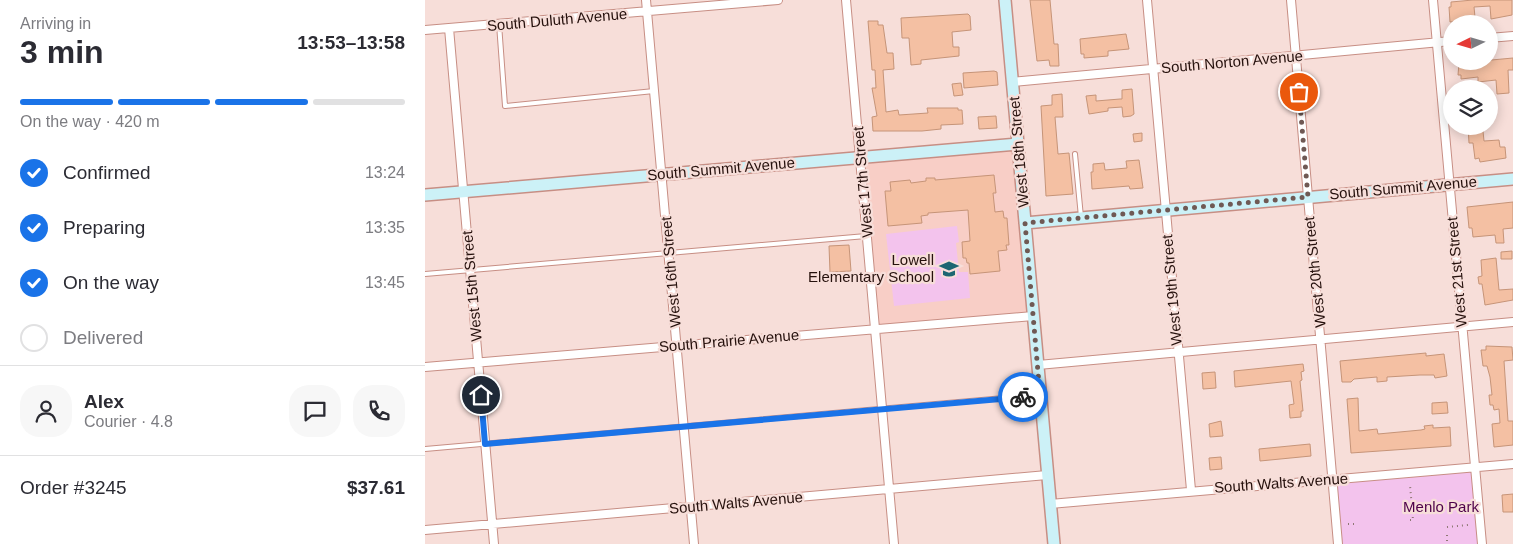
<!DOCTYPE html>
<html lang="en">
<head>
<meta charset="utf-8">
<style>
	body { margin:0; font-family:Helvetica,sans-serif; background:#f7f7f7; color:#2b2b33; height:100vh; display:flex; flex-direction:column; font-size:19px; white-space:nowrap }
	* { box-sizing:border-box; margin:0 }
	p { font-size:16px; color:#7c7c81 }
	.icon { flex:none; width:28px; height:28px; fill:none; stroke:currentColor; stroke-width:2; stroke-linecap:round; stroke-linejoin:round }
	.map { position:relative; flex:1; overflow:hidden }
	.side { display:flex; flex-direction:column; background:#fff; width:425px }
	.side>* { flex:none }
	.needle { width:32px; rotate:265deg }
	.fabs { position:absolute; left:1018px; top:15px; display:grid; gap:10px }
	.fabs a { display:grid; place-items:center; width:55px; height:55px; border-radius:50%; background:#fff; box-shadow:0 2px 12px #0003; font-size:25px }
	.pin { position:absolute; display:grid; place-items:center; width:42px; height:42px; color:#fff; margin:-21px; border:2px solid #fff; border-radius:50%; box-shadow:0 1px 5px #0007 }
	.courier { position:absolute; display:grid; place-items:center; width:50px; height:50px; margin:-25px; border:4px solid #1a73e8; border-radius:50%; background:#fff; color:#222; box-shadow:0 1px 6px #0007 }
	.head em { font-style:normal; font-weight:600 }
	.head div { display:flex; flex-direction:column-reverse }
	.head { display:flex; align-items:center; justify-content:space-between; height:85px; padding:0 20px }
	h1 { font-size:32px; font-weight:600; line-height:38px }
	.bar { display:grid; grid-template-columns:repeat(4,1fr); gap:8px 5px; align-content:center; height:60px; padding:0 20px }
	.bar i { height:6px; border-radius:4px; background:#e1e1e2 }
	.bar .active { background:#1a73e8 }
	.bar p { grid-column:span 4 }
	.line { display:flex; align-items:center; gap:12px; padding:0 20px; border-top:1px solid #e1e1e2 }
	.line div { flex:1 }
	.round { display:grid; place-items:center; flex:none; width:52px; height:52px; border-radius:20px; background:#f7f7f7 }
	ol { padding:0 20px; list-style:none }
	li { display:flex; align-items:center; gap:15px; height:55px }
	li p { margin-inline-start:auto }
	li .icon { padding:5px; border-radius:50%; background:#1a73e8; color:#fff; stroke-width:4 }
	li:last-child { color:#7c7c81 }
	li i { width:28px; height:28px; border:2px solid #e1e1e2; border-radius:50% }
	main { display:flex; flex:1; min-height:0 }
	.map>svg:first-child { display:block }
	.built { fill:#f8cec6 }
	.green { fill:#f3c3ed }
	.building { fill:#f4c0a3; stroke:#c69478 }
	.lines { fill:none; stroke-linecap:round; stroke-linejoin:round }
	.lane-casing { stroke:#c78e84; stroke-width:6 }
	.street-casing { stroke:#c78e84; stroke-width:10 }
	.secondary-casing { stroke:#c78e84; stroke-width:14 }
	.path { stroke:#8f7874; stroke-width:2; stroke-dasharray:1 4; stroke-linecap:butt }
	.lane { stroke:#fff; stroke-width:4 }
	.street { stroke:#fff; stroke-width:8 }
	.secondary { stroke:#ccf1f7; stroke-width:11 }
	.done { stroke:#6f5954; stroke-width:5; stroke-dasharray:0 9 }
	.route { stroke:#1a73e8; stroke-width:6 }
	.labels { text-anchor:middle; stroke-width:4.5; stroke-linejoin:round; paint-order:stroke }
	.street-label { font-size:15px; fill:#26110d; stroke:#f7ded9 }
	.poi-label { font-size:15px; fill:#26110d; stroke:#f7ded9; text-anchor:end }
	.park-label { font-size:15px; fill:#4e024a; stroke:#f7ded9 }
</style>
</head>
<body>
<main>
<section class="side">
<div class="head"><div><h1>3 min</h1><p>Arriving in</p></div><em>13:53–13:58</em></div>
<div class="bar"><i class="active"></i><i class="active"></i><i class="active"></i><i></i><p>On the way · 420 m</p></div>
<ol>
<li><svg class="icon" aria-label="check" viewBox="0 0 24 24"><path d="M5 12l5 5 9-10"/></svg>Confirmed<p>13:24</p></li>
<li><svg class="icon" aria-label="check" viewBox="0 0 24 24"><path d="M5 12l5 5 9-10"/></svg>Preparing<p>13:35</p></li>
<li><svg class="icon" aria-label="check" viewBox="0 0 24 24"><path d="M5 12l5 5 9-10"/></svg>On the way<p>13:45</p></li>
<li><i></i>Delivered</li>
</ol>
<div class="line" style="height:90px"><a class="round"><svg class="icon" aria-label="person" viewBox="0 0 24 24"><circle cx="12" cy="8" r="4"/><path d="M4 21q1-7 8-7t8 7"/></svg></a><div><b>Alex</b><p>Courier · 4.8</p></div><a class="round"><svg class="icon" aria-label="chat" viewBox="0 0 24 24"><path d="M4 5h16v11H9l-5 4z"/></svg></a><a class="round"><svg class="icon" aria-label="phone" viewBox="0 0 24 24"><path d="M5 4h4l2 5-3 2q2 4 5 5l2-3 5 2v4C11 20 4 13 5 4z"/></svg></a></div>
<div class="line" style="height:65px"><div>Order #3245</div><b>$37.61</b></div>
</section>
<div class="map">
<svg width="1088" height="544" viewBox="0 0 1088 544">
	<rect width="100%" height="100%" fill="#f7ded9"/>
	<!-- built -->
	<path class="built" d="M593 144 608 316 450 329 435 158Z"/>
	<!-- green -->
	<path class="green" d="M532 226 534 242 531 243 534 272H543L545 298 469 306 461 234Z
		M1050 467 1057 544H913L908 480Z"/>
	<!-- building -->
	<path class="building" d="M605 0H625L629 44H633L634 66H625L624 60 612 61Z
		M1048 0H1087V15L1066 19 1065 6 1049 7 1050 17H1047V20L1025 22 1024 7H1026V2Z
		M543 14 545 16 546 30 527 32 528 47H534V56L496 60V64L486 65 484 38H477L476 18Z
		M443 21H453V25H458L462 53H468L469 69 458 70 461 112 473 110 474 115 503 113 502 108H533V110H537L538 124 516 125V129L497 131H448L447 117 452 116 447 88H451L450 70H447Z
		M701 34 704 49 683 51V56L659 58V54H656L655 39Z
		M1088 58V70H1083L1084 93 1072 94 1071 80 1053 82V77L1036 79V75H1033L1034 63Z
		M569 71 572 72 573 85 539 88 538 73Z
		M536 83 538 95 529 96 527 84Z
		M707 89 709 114 706 116 698 117 697 107 683 108V111L664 114 661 96 671 95V101L695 99H697V90Z
		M637 94 638 117H630L633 154 644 153 648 194 621 196 616 106 627 105V95Z
		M571 116 572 128 554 129 553 117Z
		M1043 126H1053L1054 132 1058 131 1059 141 1074 140 1075 147H1080L1081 158 1055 162 1054 158 1050 159 1048 143H1044Z
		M717 133V141L709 142 708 134Z
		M714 160 718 188 705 189 704 186 667 189 666 172H668V164L679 163 680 170 702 168 701 161Z
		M569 175 571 193H568L570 212 578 211 579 218H582L584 245H581L582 250 573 251 575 271 545 274 544 263H542L541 258H538L537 242 545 241 543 210 503 213V215L496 216 497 223 463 226 460 191H466L465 182 485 180 486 183 501 181V178H510V180Z
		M1088 202V228L1078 229 1079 243H1071L1070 235 1048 237 1047 228H1044L1042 207Z
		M424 245 426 271 405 272 404 246Z
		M1087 251V259H1076V252Z
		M1071 258 1074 290 1088 289V300L1060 305 1057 284H1054L1053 277 1057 276 1056 260Z
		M1061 346 1087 347 1088 360 1079 361 1083 421H1088V445L1069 447 1067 424 1075 423 1074 409 1069 410 1068 405H1065L1064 395H1067L1065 377 1062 366H1058L1056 350H1061Z
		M1001 353V356L1019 354 1022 376 1010 378 1009 375H995L962 377V381L952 382V377L929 379 926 382H917L915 361Z
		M878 364 879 371 876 372 877 380 875 381 878 411H876V417L865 418 864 405 869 404 866 381 810 387 809 371Z
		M790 372 791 388 778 389 777 373Z
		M933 398 934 431 952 429 953 434 996 430 1000 429 999 426 1008 425V428L1025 427 1026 446 926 453 922 399Z
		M1022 402 1023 413 1007 414V403Z
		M796 421 798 436 785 437 784 424Z
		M885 444 886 456 835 461 834 449Z
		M796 457 797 469 785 470 784 458Z
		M1088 494V512H1078L1077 495Z"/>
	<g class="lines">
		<!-- lane casing -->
		<g class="lane-casing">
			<path id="lane" d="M74 24 80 106 229 91
				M650 154 656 217
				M0 274 441 236
				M0 449 613 395"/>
		</g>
		<!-- street casing -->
		<g class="street-casing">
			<path id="street" d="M221 0 269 544
				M421 0 469 544
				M722 0 766 490
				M866 0 913 544
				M1008 0 1057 544
				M24 28 69 544
				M0 30 353 0
				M1064 38 1088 36
				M587 82 1026 41
				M613 365 1088 322
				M0 367 608 316
				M625 504 1088 464
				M0 530 622 475"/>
		</g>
		<!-- secondary casing -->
		<g class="secondary-casing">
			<path id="secondary" d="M580 0 629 544
				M0 195 593 144
				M600 223 1088 179"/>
		</g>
		<!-- path -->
		<path class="path" d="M1033 505 1041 504
			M985 520H988L985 485
			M923 524H932
			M1022 527 1043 525
			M1022 535V543"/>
		<!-- lane -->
		<use href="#lane" class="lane"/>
		<!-- street -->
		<use href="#street" class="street"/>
		<!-- secondary -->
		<use href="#secondary" class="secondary"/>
	</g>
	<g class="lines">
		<!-- done -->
		<path class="done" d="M598 397 615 395 600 223 883 197 874 92"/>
		<!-- route -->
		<path class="route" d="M56 395 60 444 598 397"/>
	</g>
	<!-- icons -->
	<defs>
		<g id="school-bare" transform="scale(1.5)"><path d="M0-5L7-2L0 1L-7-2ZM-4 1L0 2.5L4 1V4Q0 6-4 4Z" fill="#1c6672" stroke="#f7ded9" stroke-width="2.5" paint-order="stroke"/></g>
	</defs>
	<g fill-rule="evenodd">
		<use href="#school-bare" x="524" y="269"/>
	</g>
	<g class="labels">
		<!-- street labels -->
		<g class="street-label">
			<text transform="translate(132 20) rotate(-5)" y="5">South Duluth Avenue</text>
			<text transform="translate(807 62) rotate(-5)" y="5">South Norton Avenue</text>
			<text transform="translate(594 152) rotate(-95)" y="5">West 18th Street</text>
			<text transform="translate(296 169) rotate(-5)" y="5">South Summit Avenue</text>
			<text transform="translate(438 182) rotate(-95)" y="5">West 17th Street</text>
			<text transform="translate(978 188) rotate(-5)" y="5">South Summit Avenue</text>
			<text transform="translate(246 272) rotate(-95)" y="5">West 16th Street</text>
			<text transform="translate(890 272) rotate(-96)" y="5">West 20th Street</text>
			<text transform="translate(1032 272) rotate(-95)" y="5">West 21st Street</text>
			<text transform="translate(47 286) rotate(-95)" y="5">West 15th Street</text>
			<text transform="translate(747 290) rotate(-95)" y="5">West 19th Street</text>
			<text transform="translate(304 341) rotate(-5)" y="5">South Prairie Avenue</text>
			<text transform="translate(856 483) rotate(-4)" y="5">South Walts Avenue</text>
			<text transform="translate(311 503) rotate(-5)" y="5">South Walts Avenue</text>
		</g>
		<!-- poi labels -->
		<g class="poi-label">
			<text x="509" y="265">Lowell<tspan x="509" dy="17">Elementary School</tspan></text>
		</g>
		<!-- park labels -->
		<g class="park-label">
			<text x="1016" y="512">Menlo Park</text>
		</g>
	</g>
</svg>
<div class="fabs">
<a><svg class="needle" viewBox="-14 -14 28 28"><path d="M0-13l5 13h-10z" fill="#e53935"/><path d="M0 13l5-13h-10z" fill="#7c7c81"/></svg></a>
<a><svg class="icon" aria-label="layers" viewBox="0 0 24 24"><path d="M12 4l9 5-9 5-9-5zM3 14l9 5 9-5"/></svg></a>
</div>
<div class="pin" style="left:874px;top:92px;background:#ea580c"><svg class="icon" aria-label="bag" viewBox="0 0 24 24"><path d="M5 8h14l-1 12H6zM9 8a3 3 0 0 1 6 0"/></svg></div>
<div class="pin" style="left:56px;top:395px;background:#1f2937"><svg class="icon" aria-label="home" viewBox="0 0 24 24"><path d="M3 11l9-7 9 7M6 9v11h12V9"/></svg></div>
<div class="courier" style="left:598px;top:397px"><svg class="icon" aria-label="bike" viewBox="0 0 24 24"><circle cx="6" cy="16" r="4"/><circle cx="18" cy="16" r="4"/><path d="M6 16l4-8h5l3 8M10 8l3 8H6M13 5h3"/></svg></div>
</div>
</main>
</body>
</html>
